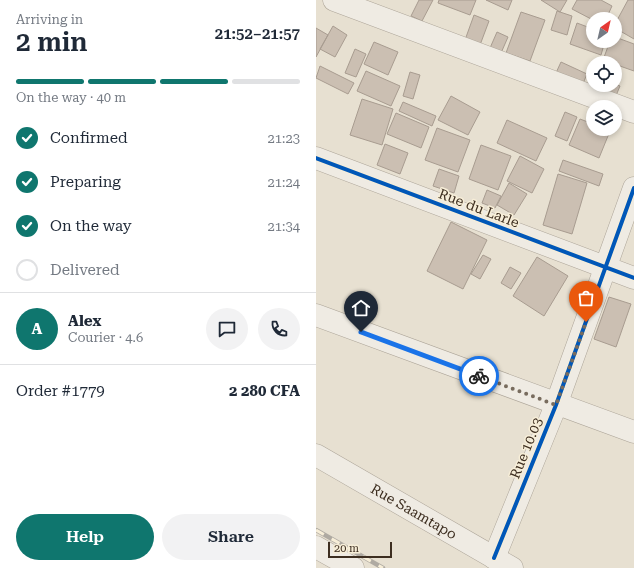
<!DOCTYPE html>
<html lang="en">
<head>
<meta charset="utf-8">
<style>
	body { margin:0; font-family:"Roboto Serif",serif; background:#f2f2f3; color:#1f2937; height:100vh; display:flex; flex-direction:column; font-size:15px; white-space:nowrap }
	* { box-sizing:border-box; margin:0 }
	p { font-size:13px; color:#747a83 }
	.icon { flex:none; width:22px; height:22px; fill:none; stroke:currentColor; stroke-width:2; stroke-linecap:round; stroke-linejoin:round }
	.map { position:relative; flex:1; overflow:hidden }
	.details { display:flex; flex-direction:column; background:#fff; width:316px }
	.details>* { flex:none }
	.needle { width:26px; rotate:34deg }
	.controls { position:absolute; left:270px; top:12px; display:grid; gap:8px }
	.controls a { display:grid; place-items:center; width:36px; height:36px; border-radius:50%; background:#fff; box-shadow:0 2px 6px #0003; font-size:20px }
	.scale { position:absolute; left:12px; bottom:10px; width:64px; box-sizing:border-box; padding-left:4px; border:2px solid #3d2e20; border-top:0; font-size:11px; line-height:14px; white-space:nowrap; color:#3d2e20; -webkit-text-stroke:3px #f7eed8; paint-order:stroke }
	.pin { position:absolute; display:grid; place-items:center; width:34px; height:34px; color:#fff; margin:-41px -17px; border-radius:50% 50% 50% 0; rotate:-45deg; box-shadow:0 0 4px #0007 }
	.pin .icon { rotate:45deg }
	.courier { position:absolute; display:grid; place-items:center; width:40px; height:40px; margin:-20px; border:3px solid #1a73e8; border-radius:50%; background:#fff; color:#222; box-shadow:0 1px 5px #0007 }
	.head em { font-style:normal; font-weight:600 }
	.head div { display:flex; flex-direction:column-reverse }
	.head { display:flex; align-items:center; justify-content:space-between; height:68px; padding:0 16px }
	h1 { font-size:26px; font-weight:600; line-height:30px }
	.bar { display:grid; grid-template-columns:repeat(4,1fr); gap:6px 4px; align-content:center; height:48px; padding:0 16px }
	.bar i { height:5px; border-radius:3px; background:#e0e1e3 }
	.bar .current { background:#0f766e }
	.bar p { grid-column:span 4 }
	.line { display:flex; align-items:center; gap:10px; padding:0 16px; border-top:1px solid #e0e1e3 }
	.line div { flex:1 }
	.round { display:grid; place-items:center; flex:none; width:42px; height:42px; border-radius:21px; background:#f2f2f3 }
	ol { padding:0 16px; list-style:none }
	li { display:flex; align-items:center; gap:12px; height:44px }
	li p { margin-inline-start:auto }
	li .icon { padding:4px; border-radius:50%; background:#0f766e; color:#fff; stroke-width:4 }
	li:last-child { color:#747a83 }
	li i { width:22px; height:22px; border:2px solid #e0e1e3; border-radius:50% }
	.action { display:flex; gap:8px; margin-top:auto; padding:8px 16px }
	.action a { flex:1; height:46px; border-radius:24px; background:#0f766e; color:#fff; font-size:16px; font-weight:600; line-height:46px; text-align:center }
	.action a+a { background:#f2f2f3; color:#1f2937 }
	main { display:flex; flex:1; min-height:0 }
	.map>svg:first-child { display:block }
	.building { fill:#cbbfb2; stroke:#a89c90 }
	.lines { fill:none; stroke-linecap:round; stroke-linejoin:round }
	.minor-casing { stroke:#ada599; stroke-width:23 }
	.minor { stroke:#efebe3; stroke-width:22 }
	.rail-casing { stroke:#afaaa2; stroke-width:4.5 }
	.rail { stroke:#f7eed8; stroke-width:3; stroke-dasharray:9; stroke-linecap:butt }
	.cycleway-casing { stroke:#f7eed8; stroke-width:6 }
	.cycleway { stroke:#0057b8; stroke-width:4 }
	.done { stroke:#786c5e; stroke-width:4; stroke-dasharray:0 7.2 }
	.route { stroke:#1a73e8; stroke-width:5 }
	.labels { text-anchor:middle; stroke-width:3; stroke-linejoin:round; paint-order:stroke }
	.street-label { font-size:14px; fill:#3d2e20; stroke:#f7eed8 }
</style>
</head>
<body>
<main>
<section class="details">
<div class="head"><div><h1>2 min</h1><p>Arriving in</p></div><em>21:52–21:57</em></div>
<div class="bar"><i class="current"></i><i class="current"></i><i class="current"></i><i></i><p>On the way · 40 m</p></div>
<ol>
<li><svg class="icon" aria-label="check" viewBox="0 0 24 24"><path d="M5 12l5 5 9-10"/></svg>Confirmed<p>21:23</p></li>
<li><svg class="icon" aria-label="check" viewBox="0 0 24 24"><path d="M5 12l5 5 9-10"/></svg>Preparing<p>21:24</p></li>
<li><svg class="icon" aria-label="check" viewBox="0 0 24 24"><path d="M5 12l5 5 9-10"/></svg>On the way<p>21:34</p></li>
<li><i></i>Delivered</li>
</ol>
<div class="line" style="height:72px"><b class="round" style="background:#0f766e;color:#fff">A</b><div><b>Alex</b><p>Courier · 4.6</p></div><a class="round"><svg class="icon" aria-label="chat" viewBox="0 0 24 24"><path d="M4 5h16v11H9l-5 4z"/></svg></a><a class="round"><svg class="icon" aria-label="phone" viewBox="0 0 24 24"><path d="M5 4h4l2 5-3 2q2 4 5 5l2-3 5 2v4C11 20 4 13 5 4z"/></svg></a></div>
<div class="line" style="height:52px"><div>Order #1779</div><b>2 280 CFA</b></div>
<div class="action"><a>Help</a><a>Share</a></div>
</section>
<div class="map">
<svg width="318" height="568" viewBox="0 0 318 568">
	<rect width="100%" height="100%" fill="#e7e0d1"/>
	<!-- building -->
	<path class="building" d="M103 0H117L106 21 95 16Z
		M123 0H160L154 15 122 3Z
		M170 0H196L192 10Z
		M225 0H251L244 12Z
		M261 0H285L296 6 290 19 277 20 256 9Z
		M312 0H318V39L299 28V24Z
		M241 11 256 16 251 35 235 30Z
		M205 12 229 20 214 61 190 53Z
		M158 15 173 21 164 45 149 40Z
		M261 23 277 29V41H289L285 55 254 44Z
		M17 26 31 35 19 57 4 49Z
		M0 28 12 35 0 57Z
		M181 32 192 37 185 53 174 48Z
		M299 37 318 44V71L287 60 294 41H299Z
		M58 42 82 52 72 75 48 64Z
		M39 49 50 54 40 77 29 73Z
		M245 62 271 74 266 86 239 75Z
		M4 66 38 83 32 94 0 78Z
		M50 71 84 86 75 106 41 91Z
		M94 72 104 75 97 99 87 96Z
		M277 76V85L299 84 304 86 299 98 273 88Z
		M135 96 164 112 152 135 122 120Z
		M46 99 77 109 66 145 34 135Z
		M87 102 120 116 116 126 83 111Z
		M249 112 261 117 251 141 239 136Z
		M80 113 113 127 105 148 71 134Z
		M264 119 277 124V129H289L294 131 283 158 253 145Z
		M191 120 231 138 220 161 181 143Z
		M121 128 154 140 142 172 109 160Z
		M69 144 92 153 84 174 61 165Z
		M165 145 195 156 182 190 153 179Z
		M204 156 228 169 216 193 191 181Z
		M247 160 287 174 283 186 243 171Z
		M123 169 143 176 138 193 117 186Z
		M242 174 271 183 256 234 227 225Z
		M193 183 211 194 198 215 181 205Z
		M171 190 185 196 179 208 166 203Z
		M135 222 171 240 147 289 111 271Z
		M167 255 175 259 164 279 155 274Z
		M221 257 252 276 228 316 197 296Z
		M194 267 205 273 195 289 185 283Z
		M293 297 315 304 300 347 278 339Z"/>
	<g class="lines">
		<!-- minor casing -->
		<g class="minor-casing">
			<g id="minor">
				<path d="M18 0 318 112"/>
				<path d="M0 158 318 278"/>
				<path d="M0 315 318 432"/>
				<path id="s1" d="M0 455 196 568"/>
				<path d="M0 547 37 568"/>
				<path d="M178 558 240 405 318 188"/>
			</g>
		</g>
		<!-- minor -->
		<use href="#minor" class="minor"/>
		<!-- rail casing -->
		<g class="rail-casing">
			<path id="rail" d="M0 530 67 568"/>
		</g>
		<!-- rail -->
		<use href="#rail" class="rail"/>
		<!-- cycleway casing -->
		<g class="cycleway-casing">
			<path id="cycleway" d="M0 158 318 278
				M178 558 240 405 318 188"/>
		</g>
		<!-- cycleway -->
		<use href="#cycleway" class="cycleway"/>
	</g>
	<g class="lines">
		<!-- done -->
		<path class="done" d="M163 376 240 405 270 322"/>
		<!-- route -->
		<path class="route" d="M45 332 163 376"/>
	</g>
	<g class="labels">
		<!-- street labels -->
		<g class="street-label">
			<text transform="translate(163 208) rotate(21)" y="5">Rue du Larle</text>
			<text transform="translate(210 448) rotate(-68)" y="5">Rue 10.03</text>
			<text dy="5" stroke="none"><textPath href="#s1" startOffset="113">Rue Saamtapo</textPath></text>
		</g>
	</g>
</svg>
<div class="controls">
<a><svg class="needle" viewBox="-14 -14 28 28"><path d="M0-13l5 13h-10z" fill="#e53935"/><path d="M0 13l5-13h-10z" fill="#747a83"/></svg></a>
<a><svg class="icon" aria-label="locate" viewBox="0 0 24 24"><circle cx="12" cy="12" r="6"/><path d="M12 2v4M12 18v4M2 12h4M18 12h4"/></svg></a>
<a><svg class="icon" aria-label="layers" viewBox="0 0 24 24"><path d="M12 4l9 5-9 5-9-5zM3 14l9 5 9-5"/></svg></a>
</div>
<div class="scale">20 m</div>
<div class="pin" style="left:270px;top:322px;background:#ea580c"><svg class="icon" aria-label="bag" viewBox="0 0 24 24"><path d="M5 8h14l-1 12H6zM9 8a3 3 0 0 1 6 0"/></svg></div>
<div class="pin" style="left:45px;top:332px;background:#1f2937"><svg class="icon" aria-label="home" viewBox="0 0 24 24"><path d="M3 11l9-7 9 7M6 9v11h12V9"/></svg></div>
<div class="courier" style="left:163px;top:376px"><svg class="icon" aria-label="bike" viewBox="0 0 24 24"><circle cx="6" cy="16" r="4"/><circle cx="18" cy="16" r="4"/><path d="M6 16l4-8h5l3 8M10 8l3 8H6M13 5h3"/></svg></div>
</div>
</main>
</body>
</html>
